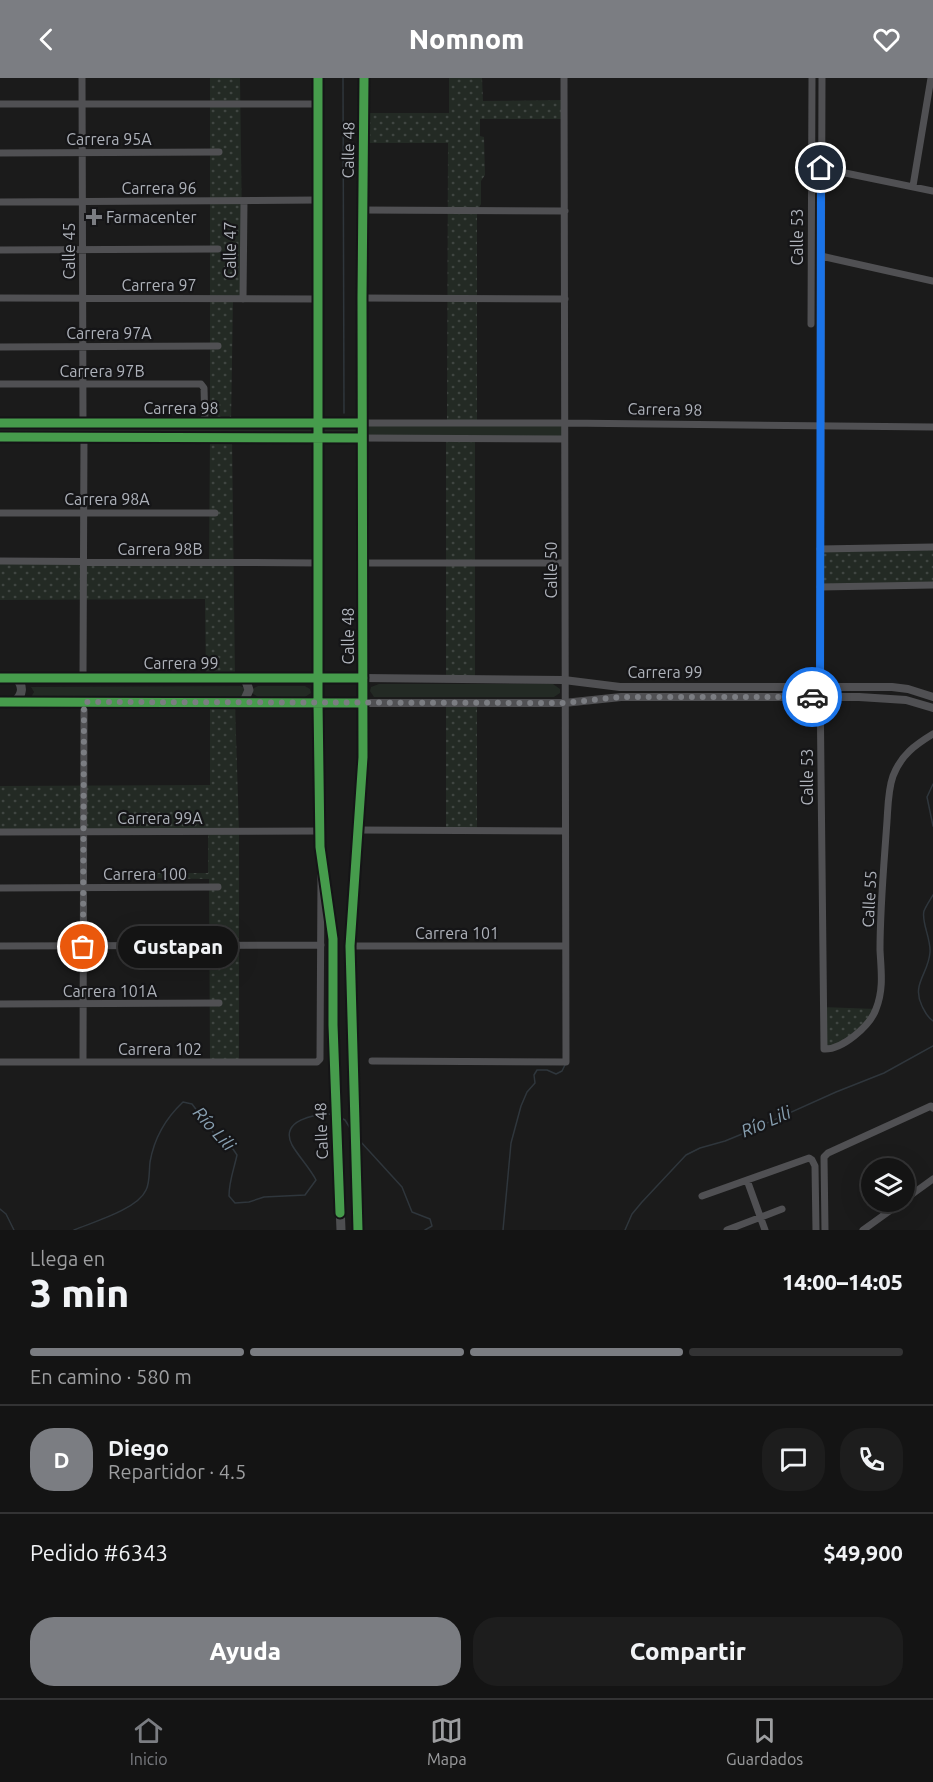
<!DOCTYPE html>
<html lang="es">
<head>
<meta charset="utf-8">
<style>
	body { margin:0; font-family:Ubuntu,sans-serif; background:#1d1d1d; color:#f1f3f6; height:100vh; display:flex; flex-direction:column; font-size:22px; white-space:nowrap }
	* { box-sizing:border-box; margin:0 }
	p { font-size:20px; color:#9d9ea0 }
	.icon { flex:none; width:33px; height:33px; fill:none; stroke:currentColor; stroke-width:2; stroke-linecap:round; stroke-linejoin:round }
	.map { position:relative; height:1152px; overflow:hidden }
	.details { display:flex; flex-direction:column; background:#141414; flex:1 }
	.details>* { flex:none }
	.fabs { position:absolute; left:861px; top:1080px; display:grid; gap:12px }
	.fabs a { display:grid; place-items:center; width:54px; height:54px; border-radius:50%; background:#141414; box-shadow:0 6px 24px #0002,0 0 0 2px #333334; font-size:30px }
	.pin { position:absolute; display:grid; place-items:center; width:51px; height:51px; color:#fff; margin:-26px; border:3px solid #fff; border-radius:50%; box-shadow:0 2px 6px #0007 }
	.courier { position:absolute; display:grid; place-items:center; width:60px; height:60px; margin:-30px; border:4px solid #1a73e8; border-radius:50%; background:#fff; color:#222; box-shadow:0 2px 8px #0007 }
	.bubble { position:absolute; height:42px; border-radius:21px; background:#141414; box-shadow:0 6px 24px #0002,0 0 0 2px #333334; font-size:20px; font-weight:800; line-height:42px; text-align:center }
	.head em { font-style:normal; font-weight:800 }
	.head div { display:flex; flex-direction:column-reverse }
	.head { display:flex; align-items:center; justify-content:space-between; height:102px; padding:0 30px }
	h1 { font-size:39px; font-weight:800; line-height:45px }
	.bar { display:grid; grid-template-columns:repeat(4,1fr); gap:9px 6px; align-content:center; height:72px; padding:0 30px }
	.bar i { height:8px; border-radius:4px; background:#333334 }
	.bar .on { background:#7b7d82 }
	.bar p { grid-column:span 4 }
	.line { display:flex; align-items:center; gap:15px; padding:0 30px; border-top:2px solid #333334 }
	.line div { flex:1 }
	.round { display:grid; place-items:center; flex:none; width:63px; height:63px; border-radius:24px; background:#1d1d1d }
	.action { display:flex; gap:12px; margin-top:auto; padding:12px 30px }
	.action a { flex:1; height:69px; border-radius:24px; background:#7b7d82; color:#fff; font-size:24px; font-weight:800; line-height:69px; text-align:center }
	.action a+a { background:#1d1d1d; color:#f1f3f6 }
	header { display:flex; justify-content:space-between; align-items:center; height:78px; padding:0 30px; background:#7b7d82; color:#fff; font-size:27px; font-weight:800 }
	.tab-bar { display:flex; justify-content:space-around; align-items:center; height:84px; border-top:2px solid #333334; background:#141414; font-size:16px; color:#9d9ea0 }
	.tab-bar a { display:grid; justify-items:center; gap:3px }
	.tab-bar .on { color:#7b7d82 }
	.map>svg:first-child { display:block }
	.green { fill:#232a24 }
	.park { fill:url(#park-dots) }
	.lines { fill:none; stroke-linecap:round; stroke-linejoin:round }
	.stream { stroke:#2f363c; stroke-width:1.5 }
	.minor { stroke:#505053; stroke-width:7 }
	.tertiary { stroke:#505053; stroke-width:8 }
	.secondary { stroke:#4e4f51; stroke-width:9 }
	.cycleway-casing { stroke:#151517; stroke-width:13 }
	.cycleway { stroke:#469c4c; stroke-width:9 }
	.done { stroke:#7b7d82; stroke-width:6; stroke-dasharray:0 10.8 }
	.route { stroke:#1a73e8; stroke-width:8 }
	.poi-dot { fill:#7b7d82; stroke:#151517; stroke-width:2 }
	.labels { text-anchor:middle; stroke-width:4.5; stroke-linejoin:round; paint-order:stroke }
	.street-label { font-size:16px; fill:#aeb2ba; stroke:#151517 }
	.poi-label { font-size:16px; fill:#aeb2ba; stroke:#151517; text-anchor:start }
	.water-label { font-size:18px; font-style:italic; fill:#88a0b1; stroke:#151517 }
</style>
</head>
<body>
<header><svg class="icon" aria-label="back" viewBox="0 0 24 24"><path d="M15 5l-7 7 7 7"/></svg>Nomnom<svg class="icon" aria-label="heart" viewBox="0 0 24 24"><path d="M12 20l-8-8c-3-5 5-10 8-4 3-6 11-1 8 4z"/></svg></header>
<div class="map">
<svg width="933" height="1152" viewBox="0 0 933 1152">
	<defs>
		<pattern id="park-dots" width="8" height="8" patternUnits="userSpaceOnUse" patternTransform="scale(1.5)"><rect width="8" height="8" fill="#232a24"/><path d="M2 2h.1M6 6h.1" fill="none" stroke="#404642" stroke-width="1.8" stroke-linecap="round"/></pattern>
	</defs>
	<rect width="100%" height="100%" fill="#1b1b1b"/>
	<!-- green -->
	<path class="green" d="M0 345H565L564 361 0 359Z
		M379 606H553L560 611V615L554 619H374L370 613 371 609Z
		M240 608 243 609 246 614 241 619H31L34 614 31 609Z
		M258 608H305L310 611 311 615 305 619H258L252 615 254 610Z"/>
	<!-- park -->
	<path class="park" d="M210 0H240L243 221H233L231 346 210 345Z
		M449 0H482L483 23 564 22 565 41H480V58L484 59 485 97 481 103V126L477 133V345H447L448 65H363L364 35H449Z
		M210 359H232L235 600H206L205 521 0 522V483L209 484Z
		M446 360H475V599H446Z
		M933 469V507L820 509V471Z
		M210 624H235L239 753V984H210L209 801 142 800V795H208V753L0 754V708L210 707Z
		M446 625H477V752H446Z
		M822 929 876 931 861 952 826 972Z"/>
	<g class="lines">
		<!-- stream -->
		<path class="stream" d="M343 0 344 335
			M933 706 927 719 933 748
			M933 817C930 822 926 828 924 833 921 843 931 861 930 874 929 895 911 906 922 928 925 934 927 939 933 943
			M341 1040 345 1042 350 1050
			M360 1063 402 1109 412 1134 430 1141 432 1148 425 1152
			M0 1131 6 1136 14 1152
			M74 1152C93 1144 138 1131 146 1112 150 1105 149 1092 150 1084 154 1061 166 1040 183 1024L192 1026 222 1066 233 1071 237 1077C234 1091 229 1103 229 1118L235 1125 249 1124 264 1119 305 1117 316 1102C309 1089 299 1079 292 1067 279 1042 315 1036 332 1036
			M503 1152 511 1065 521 1028 527 1014 535 1005 534 997 537 992H547L556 996 562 993 565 987
			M625 1152 632 1136 642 1124 686 1077 700 1070 725 1063 747 1054 836 1014 884 995 933 968"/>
		<!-- minor -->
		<path class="minor" d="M82 0 83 345
			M822 0 820 602 824 971C842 972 870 948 876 931 884 911 881 892 880 872 880 829 884 786 887 743 888 729 888 712 893 698 901 677 915 667 933 656
			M0 26H318
			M0 75 219 74
			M821 90 933 113
			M913 108 931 0
			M0 124 318 122
			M363 132 565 133
			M0 172 218 171
			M821 178 933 203
			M0 220 318 221
			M362 220 565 221
			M243 221 244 123
			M811 246 812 0
			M0 269 218 268
			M0 306H201L204 310 205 345
			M362 345H565L933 349
			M362 360 564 361
			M0 435H215
			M820 471 933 469
			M0 483 319 485
			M364 485H565
			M820 509 933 507
			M83 600 84 359
			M357 752 564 753
			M0 754 320 753
			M0 810 218 809
			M0 868 321 867
			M350 868H565
			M0 926 219 925
			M372 983 566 984 564 0
			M0 984H317L320 981 321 798
			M83 984 84 624
			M747 1102 765 1152
			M702 1118 809 1080 812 1082 815 1088 816 1152
			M904 1122 933 1101
			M727 1152 782 1131
			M825 1152 824 1079 828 1075 931 1028 933 1030
			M863 1152 902 1124"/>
		<!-- tertiary -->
		<path class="tertiary" d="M0 345H362
			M0 359 362 360
			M363 600 564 602 620 609H892L908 611 933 619
			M362 625H564L621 619H859L906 622 933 630"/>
		<!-- secondary -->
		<path class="secondary" d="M318 0V625L320 769 333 861V947L341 1152
			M0 600H363
			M0 624 362 625
			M14 624C23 617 24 608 16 600
			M240 624 245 621 249 612 246 603 240 600
			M358 1152 350 868 363 679 362 220 364 0"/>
		<!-- cycleway casing -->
		<g class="cycleway-casing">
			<path id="cycleway" d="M318 0V625L320 769 333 861V947L340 1135
				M0 345H362
				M0 359 362 360
				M0 600H363
				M0 624 362 625
				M358 1152 350 868 363 679 362 220 364 0"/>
		</g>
		<!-- cycleway -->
		<use href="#cycleway" class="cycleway"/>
	</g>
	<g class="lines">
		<!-- done -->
		<path class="done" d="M83 869 84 624 564 625 621 619H812"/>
		<!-- route -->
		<path class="route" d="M812 619 820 620 821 90"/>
	</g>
	<!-- markers -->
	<path class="poi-dot" d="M91 130h6v6h6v6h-6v6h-6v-6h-6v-6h6z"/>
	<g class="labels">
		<!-- street labels -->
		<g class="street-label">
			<text x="109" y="67">Carrera 95A</text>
			<text transform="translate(348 72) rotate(-89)" y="6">Calle 48</text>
			<text x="159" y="116">Carrera 96</text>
			<text transform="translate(797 159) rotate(-90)" y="6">Calle 53</text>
			<text transform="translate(230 172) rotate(-90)" y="6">Calle 47</text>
			<text transform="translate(69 173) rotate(-90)" y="6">Calle 45</text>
			<text x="159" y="213">Carrera 97</text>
			<text x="109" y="261">Carrera 97A</text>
			<text x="102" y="299">Carrera 97B</text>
			<text x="181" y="336">Carrera 98</text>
			<text transform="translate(665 331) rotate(1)" y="6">Carrera 98</text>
			<text x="107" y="427">Carrera 98A</text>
			<text x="160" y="477">Carrera 98B</text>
			<text transform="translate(551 492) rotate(-90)" y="6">Calle 50</text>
			<text transform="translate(348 558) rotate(-90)" y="6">Calle 48</text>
			<text x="181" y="591">Carrera 99</text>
			<text x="665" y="600">Carrera 99</text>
			<text transform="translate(807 699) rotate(-90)" y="6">Calle 53</text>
			<text x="160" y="746">Carrera 99A</text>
			<text x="145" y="802">Carrera 100</text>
			<text transform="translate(869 821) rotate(-87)" y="6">Calle 55</text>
			<text x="457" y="861">Carrera 101</text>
			<text x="110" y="919">Carrera 101A</text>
			<text x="160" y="977">Carrera 102</text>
			<text transform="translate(321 1053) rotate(-92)" y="6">Calle 48</text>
		</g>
		<!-- poi labels -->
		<g class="poi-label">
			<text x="106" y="145">Farmacenter</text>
		</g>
		<!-- water labels -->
		<g class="water-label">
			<text transform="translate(766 1044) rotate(-23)" y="6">Río Lili</text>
			<text transform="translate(214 1051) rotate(48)" y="6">Río Lili</text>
		</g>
	</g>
</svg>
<div class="fabs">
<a><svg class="icon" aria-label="layers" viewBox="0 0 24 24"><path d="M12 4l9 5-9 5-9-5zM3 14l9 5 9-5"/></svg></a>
</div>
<div class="pin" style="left:83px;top:869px;background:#ea580c"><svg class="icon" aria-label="bag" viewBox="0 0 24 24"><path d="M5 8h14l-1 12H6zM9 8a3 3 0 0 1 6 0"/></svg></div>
<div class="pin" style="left:821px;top:90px;background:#1f2937"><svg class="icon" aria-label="home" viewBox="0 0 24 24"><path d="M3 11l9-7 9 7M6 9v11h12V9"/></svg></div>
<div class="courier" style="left:812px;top:619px"><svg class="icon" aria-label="car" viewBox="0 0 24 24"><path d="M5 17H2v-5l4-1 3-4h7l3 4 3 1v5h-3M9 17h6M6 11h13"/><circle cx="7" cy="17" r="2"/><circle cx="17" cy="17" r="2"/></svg></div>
<div class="bubble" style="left:118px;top:848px;width:120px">Gustapan</div>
</div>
<section class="details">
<div class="head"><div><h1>3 min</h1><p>Llega en</p></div><em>14:00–14:05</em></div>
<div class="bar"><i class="on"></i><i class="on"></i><i class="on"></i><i></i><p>En camino · 580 m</p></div>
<div class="line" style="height:108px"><b class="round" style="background:#7b7d82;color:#fff">D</b><div><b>Diego</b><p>Repartidor · 4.5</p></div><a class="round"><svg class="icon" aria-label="chat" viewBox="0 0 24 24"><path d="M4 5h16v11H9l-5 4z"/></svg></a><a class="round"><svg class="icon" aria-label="phone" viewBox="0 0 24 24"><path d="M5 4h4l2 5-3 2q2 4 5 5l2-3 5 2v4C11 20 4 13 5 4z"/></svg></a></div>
<div class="line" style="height:78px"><div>Pedido #6343</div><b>$49,900</b></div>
<div class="action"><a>Ayuda</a><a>Compartir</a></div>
</section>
<nav class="tab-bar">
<a class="on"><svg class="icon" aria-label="home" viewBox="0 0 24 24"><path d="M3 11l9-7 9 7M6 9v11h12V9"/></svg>Inicio</a>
<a><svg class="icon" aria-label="map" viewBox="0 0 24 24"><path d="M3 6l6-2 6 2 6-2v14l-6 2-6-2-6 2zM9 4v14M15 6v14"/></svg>Mapa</a>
<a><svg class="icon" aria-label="saved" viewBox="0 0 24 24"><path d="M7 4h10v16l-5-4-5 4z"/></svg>Guardados</a>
</nav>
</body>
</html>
